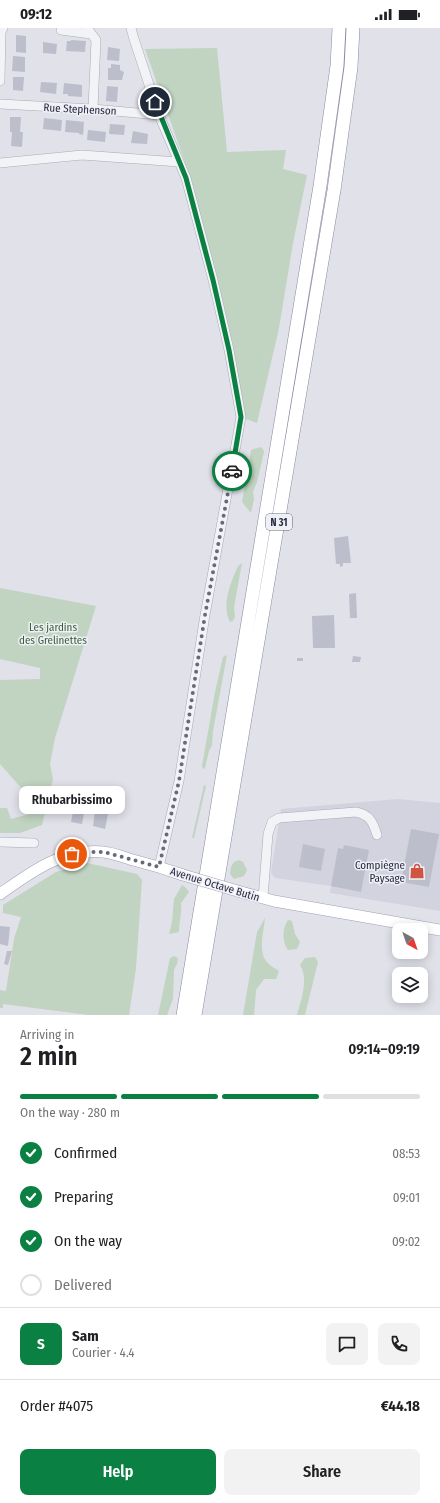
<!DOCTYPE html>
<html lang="en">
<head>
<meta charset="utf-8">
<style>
	body { margin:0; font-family:"Fira Sans Condensed",sans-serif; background:#f2f2f2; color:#202124; height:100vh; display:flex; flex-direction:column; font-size:15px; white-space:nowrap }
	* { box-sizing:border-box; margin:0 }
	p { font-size:13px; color:#757577 }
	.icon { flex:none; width:22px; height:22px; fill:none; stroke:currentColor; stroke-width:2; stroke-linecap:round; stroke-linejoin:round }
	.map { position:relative; height:987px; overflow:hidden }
	.side { display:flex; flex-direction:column; background:#fff; flex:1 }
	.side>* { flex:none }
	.needle { width:26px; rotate:140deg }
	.controls { position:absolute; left:392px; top:895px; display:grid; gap:8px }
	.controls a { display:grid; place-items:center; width:36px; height:36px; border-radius:8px; background:#fff; box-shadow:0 2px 10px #0003; font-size:20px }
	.pin { position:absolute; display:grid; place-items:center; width:34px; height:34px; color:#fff; margin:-17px; border:2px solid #fff; border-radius:50%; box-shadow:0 1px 4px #0007 }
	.courier { position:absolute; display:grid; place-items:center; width:40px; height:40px; margin:-20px; border:3px solid #0b8043; border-radius:50%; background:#fff; color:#222; box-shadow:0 1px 5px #0007 }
	.bubble { position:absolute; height:28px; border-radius:8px; background:#fff; box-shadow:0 2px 10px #0003; font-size:13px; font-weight:600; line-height:28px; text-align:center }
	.head em { font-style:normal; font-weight:600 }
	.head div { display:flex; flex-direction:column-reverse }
	.head { display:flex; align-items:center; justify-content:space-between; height:68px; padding:0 20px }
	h1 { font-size:26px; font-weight:600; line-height:30px }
	.bar { display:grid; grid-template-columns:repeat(4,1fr); gap:6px 4px; align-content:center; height:48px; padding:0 20px }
	.bar i { height:5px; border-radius:3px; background:#e0e0e0 }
	.bar .current { background:#0b8043 }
	.bar p { grid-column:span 4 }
	.line { display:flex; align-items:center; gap:10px; padding:0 20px; border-top:1px solid #e0e0e0 }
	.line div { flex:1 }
	.round { display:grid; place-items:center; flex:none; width:42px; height:42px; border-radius:8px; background:#f2f2f2 }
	ol { padding:0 20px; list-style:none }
	li { display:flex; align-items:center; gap:12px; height:44px }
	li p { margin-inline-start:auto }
	li .icon { padding:4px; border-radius:50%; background:#0b8043; color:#fff; stroke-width:4 }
	li:last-child { color:#757577 }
	li i { width:22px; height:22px; border:2px solid #e0e0e0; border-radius:50% }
	.button { display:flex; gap:8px; margin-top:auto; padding:8px 20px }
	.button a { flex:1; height:46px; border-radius:8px; background:#0b8043; color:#fff; font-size:16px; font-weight:600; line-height:46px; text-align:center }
	.button a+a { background:#f2f2f2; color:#202124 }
	.status { display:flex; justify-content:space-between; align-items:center; height:28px; padding:0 20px; background:#fff; direction:ltr }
	.status svg { height:11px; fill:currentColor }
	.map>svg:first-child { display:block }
	.built { fill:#d2d3de }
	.green { fill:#c1d3c1 }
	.building { fill:#bdbecc }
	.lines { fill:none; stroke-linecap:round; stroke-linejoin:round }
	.minor-casing { stroke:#a9aab7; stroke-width:10 }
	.major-casing { stroke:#9fa1b5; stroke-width:12 }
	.highway-casing { stroke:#878aa0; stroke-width:14 }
	.minor { stroke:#f2f3f7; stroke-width:9 }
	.major { stroke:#fff; stroke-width:11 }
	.highway { stroke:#fff; stroke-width:13 }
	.major-bridge-casing { stroke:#9fa1b5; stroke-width:12; stroke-linecap:butt }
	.major-bridge { stroke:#fff; stroke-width:11 }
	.done { stroke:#686a7c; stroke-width:4; stroke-dasharray:0 7.2 }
	.route { stroke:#0b8043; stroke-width:5 }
	.labels { text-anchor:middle; stroke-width:3; stroke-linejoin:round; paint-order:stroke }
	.shield { fill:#eff0f6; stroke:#646577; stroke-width:1 }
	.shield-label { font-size:10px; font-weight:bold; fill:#282a41 }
	.street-label { font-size:11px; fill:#282a41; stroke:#eff0f6 }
	.park-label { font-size:11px; fill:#355d39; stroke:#eff0f6 }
	.poi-label { font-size:11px; fill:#282a41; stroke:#eff0f6; text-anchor:end }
</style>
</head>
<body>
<div class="status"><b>09:12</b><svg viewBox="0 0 49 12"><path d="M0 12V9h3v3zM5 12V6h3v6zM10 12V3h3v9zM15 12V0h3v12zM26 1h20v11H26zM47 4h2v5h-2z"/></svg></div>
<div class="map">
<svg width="440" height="987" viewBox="0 0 440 987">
	<rect width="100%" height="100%" fill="#e0e1e9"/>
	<!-- built -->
	<path class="built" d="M398 771 440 775V883L330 865 331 858 275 850 271 845 281 781Z"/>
	<!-- green -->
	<path class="green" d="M217 20 227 124 286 122 283 141 307 147 293 215 279 300 257 395 241 389 229 322 188 143 145 21Z
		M260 419 263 421 264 424 257 454 253 464 254 471 251 485 242 474 251 422Z
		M242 535 234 579 235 589 233 593 230 594C221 577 231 554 238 538Z
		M0 560 96 578 55 710 50 736 53 751 42 797 20 805H0V780H7L11 791 29 786 23 762 0 736V652L40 651V640L0 631Z
		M227 627 213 703 212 717 209 723 205 740 203 741 202 738 215 664 223 629Z
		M204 757 206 758 194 810H192Z
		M239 832 243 834 247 842 244 848 234 851 230 846C231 839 231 834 239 832Z
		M87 835 137 846 142 852 136 940 129 987H89L3 976V980H0V962L6 963 14 911 21 889 3 885V877L56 844Z
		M182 857 185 859 189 864 181 875C182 882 179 896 179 904L169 906 172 894 174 871Z
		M265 890C264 902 258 923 266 933 269 937 274 940 279 943L276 951H264L256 962 254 987H243L257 904Z
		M288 892 292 893 295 906 300 914 297 921 288 922C282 914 282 900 288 892Z
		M174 928 178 930 177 936 174 942 173 971 167 987H158L170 930Z
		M315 929 318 934 305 987H297C301 972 309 951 300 937L305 930Z"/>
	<!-- building -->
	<path class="building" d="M16 7 26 8V25L16 24Z
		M71 12 86 13 85 24 66 23 67 13H71Z
		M43 14 57 16 56 26 43 25Z
		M108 19 120 21 119 33 107 32Z
		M13 28 25 29V44L12 43Z
		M111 36 120 37V42L124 44 122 52H108V40H111Z
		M13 49H24L23 63 13 62Z
		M41 54 57 55 56 66 40 64Z
		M64 55 82 57V69L68 68V66H63Z
		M107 58 118 59 117 74 106 73Z
		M10 89H21L20 104H23L22 119 11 118 12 104H10Z
		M44 90 62 92 61 103 43 101Z
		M66 92 84 94 83 107 79 106V105L65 104Z
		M110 96 125 97 124 107 109 106Z
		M88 102 106 104 105 114 87 112Z
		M133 103 148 106 147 116 131 115Z
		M348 508 351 535H343V538L340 539V536H336L334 510Z
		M356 565 357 590H350L349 566Z
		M334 587 335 620H313L312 588Z
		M353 628 361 629 360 634H352Z
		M297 630H303V633H297Z
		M58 760 74 764 73 768 71 767 70 771 54 768Z
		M74 778 85 780 82 796 71 794Z
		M95 784 108 786 105 801 93 798Z
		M411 801 439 806 429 859 401 854Z
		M303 816 325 821 321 843 299 839Z
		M344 817 369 822 361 864 331 858 338 820 343 821Z
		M0 898 10 899 8 918 0 916Z
		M7 923H12L8 937 4 936Z"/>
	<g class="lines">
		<!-- minor casing -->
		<g class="minor-casing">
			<path id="minor" d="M87 0 96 12 93 81
				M131 0 134 11 159 87 186 150 213 252 229 322 241 389 205 587 179 753 159 839
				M61 2 91 6
				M0 53 1 4 3 0
				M0 76 93 81 159 87
				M0 135 82 127 179 134
				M0 814 34 815
				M263 870 268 806 272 794 279 790 356 784C370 787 373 794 377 807"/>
		</g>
		<!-- major casing -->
		<g class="major-casing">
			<path id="major" d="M241 864 274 873 440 902
				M0 866C31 844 63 820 103 824 113 825 123 829 133 832 149 836 166 841 183 847"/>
		</g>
		<!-- highway casing -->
		<g class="highway-casing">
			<path id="highway" d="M183 987 320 158 337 38 339 0
				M195 987 334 162 351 39 353 0"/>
		</g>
		<!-- minor -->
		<use href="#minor" class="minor"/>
		<!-- major -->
		<use href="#major" class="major"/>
		<!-- highway -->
		<use href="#highway" class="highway"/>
		<!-- major-bridge casing -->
		<g class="major-bridge-casing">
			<path id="major-bridge" d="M183 847 241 864"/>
		</g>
		<!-- major-bridge -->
		<use href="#major-bridge" class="major-bridge"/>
	</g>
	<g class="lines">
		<!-- done -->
		<path class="done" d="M72 826 94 824H104L159 839 179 753 205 587 232 443"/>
		<!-- route -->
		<path class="route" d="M155 74 186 150 213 252 229 322 241 389 232 443"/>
	</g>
	<!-- icons -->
	<defs>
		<g id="shop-bare" transform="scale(1.2)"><path d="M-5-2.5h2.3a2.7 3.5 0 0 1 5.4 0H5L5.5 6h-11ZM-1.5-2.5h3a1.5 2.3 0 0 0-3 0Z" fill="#d05442" stroke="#eff0f6" stroke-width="2.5" paint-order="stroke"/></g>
	</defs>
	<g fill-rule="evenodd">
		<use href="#shop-bare" x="417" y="843"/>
	</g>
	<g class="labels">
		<!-- shield labels -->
		<rect class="shield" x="266" y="486" width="26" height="16" rx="3"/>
		<g class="shield-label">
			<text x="279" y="498">N 31</text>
		</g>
		<!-- street labels -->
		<g class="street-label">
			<text transform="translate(80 81) rotate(3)" y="4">Rue Stephenson</text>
			<text transform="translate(215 856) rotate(17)" y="4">Avenue Octave Butin</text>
		</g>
		<!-- park labels -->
		<g class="park-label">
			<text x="53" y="603">Les jardins<tspan x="53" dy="13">des Grelinettes</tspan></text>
		</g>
		<!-- poi labels -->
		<g class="poi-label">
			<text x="405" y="841">Compiègne<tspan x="405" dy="13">Paysage</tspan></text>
		</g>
	</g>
</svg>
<div class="controls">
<a><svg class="needle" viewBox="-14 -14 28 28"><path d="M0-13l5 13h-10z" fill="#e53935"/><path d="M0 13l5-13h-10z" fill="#757577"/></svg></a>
<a><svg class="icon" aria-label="layers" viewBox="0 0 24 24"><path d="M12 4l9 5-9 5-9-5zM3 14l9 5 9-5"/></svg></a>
</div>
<div class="pin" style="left:72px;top:826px;background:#ea580c"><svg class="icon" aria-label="bag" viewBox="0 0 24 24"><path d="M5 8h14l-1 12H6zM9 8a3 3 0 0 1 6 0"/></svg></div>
<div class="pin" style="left:155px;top:74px;background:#1f2937"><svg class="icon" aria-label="home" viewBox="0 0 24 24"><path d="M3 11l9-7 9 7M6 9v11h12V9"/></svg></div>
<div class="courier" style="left:232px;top:443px"><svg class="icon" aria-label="car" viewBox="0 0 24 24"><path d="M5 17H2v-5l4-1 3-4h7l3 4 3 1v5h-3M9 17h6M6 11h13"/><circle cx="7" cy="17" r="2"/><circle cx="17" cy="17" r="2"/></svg></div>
<div class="bubble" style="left:19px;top:758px;width:106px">Rhubarbissimo</div>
</div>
<section class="side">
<div class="head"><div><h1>2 min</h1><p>Arriving in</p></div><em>09:14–09:19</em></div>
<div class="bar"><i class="current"></i><i class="current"></i><i class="current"></i><i></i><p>On the way · 280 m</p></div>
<ol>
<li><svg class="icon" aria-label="check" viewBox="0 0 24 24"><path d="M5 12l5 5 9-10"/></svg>Confirmed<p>08:53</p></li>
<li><svg class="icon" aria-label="check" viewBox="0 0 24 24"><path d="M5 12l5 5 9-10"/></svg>Preparing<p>09:01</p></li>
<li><svg class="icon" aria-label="check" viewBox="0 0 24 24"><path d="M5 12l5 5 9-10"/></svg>On the way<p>09:02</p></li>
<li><i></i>Delivered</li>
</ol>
<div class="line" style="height:72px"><b class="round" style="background:#0b8043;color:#fff">S</b><div><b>Sam</b><p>Courier · 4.4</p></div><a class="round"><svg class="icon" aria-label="chat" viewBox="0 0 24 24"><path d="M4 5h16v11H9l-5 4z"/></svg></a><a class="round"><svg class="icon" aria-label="phone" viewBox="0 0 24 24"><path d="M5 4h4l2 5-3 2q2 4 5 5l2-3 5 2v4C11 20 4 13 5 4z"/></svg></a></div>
<div class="line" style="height:52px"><div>Order #4075</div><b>€44.18</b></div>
<div class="button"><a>Help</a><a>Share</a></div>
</section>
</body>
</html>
